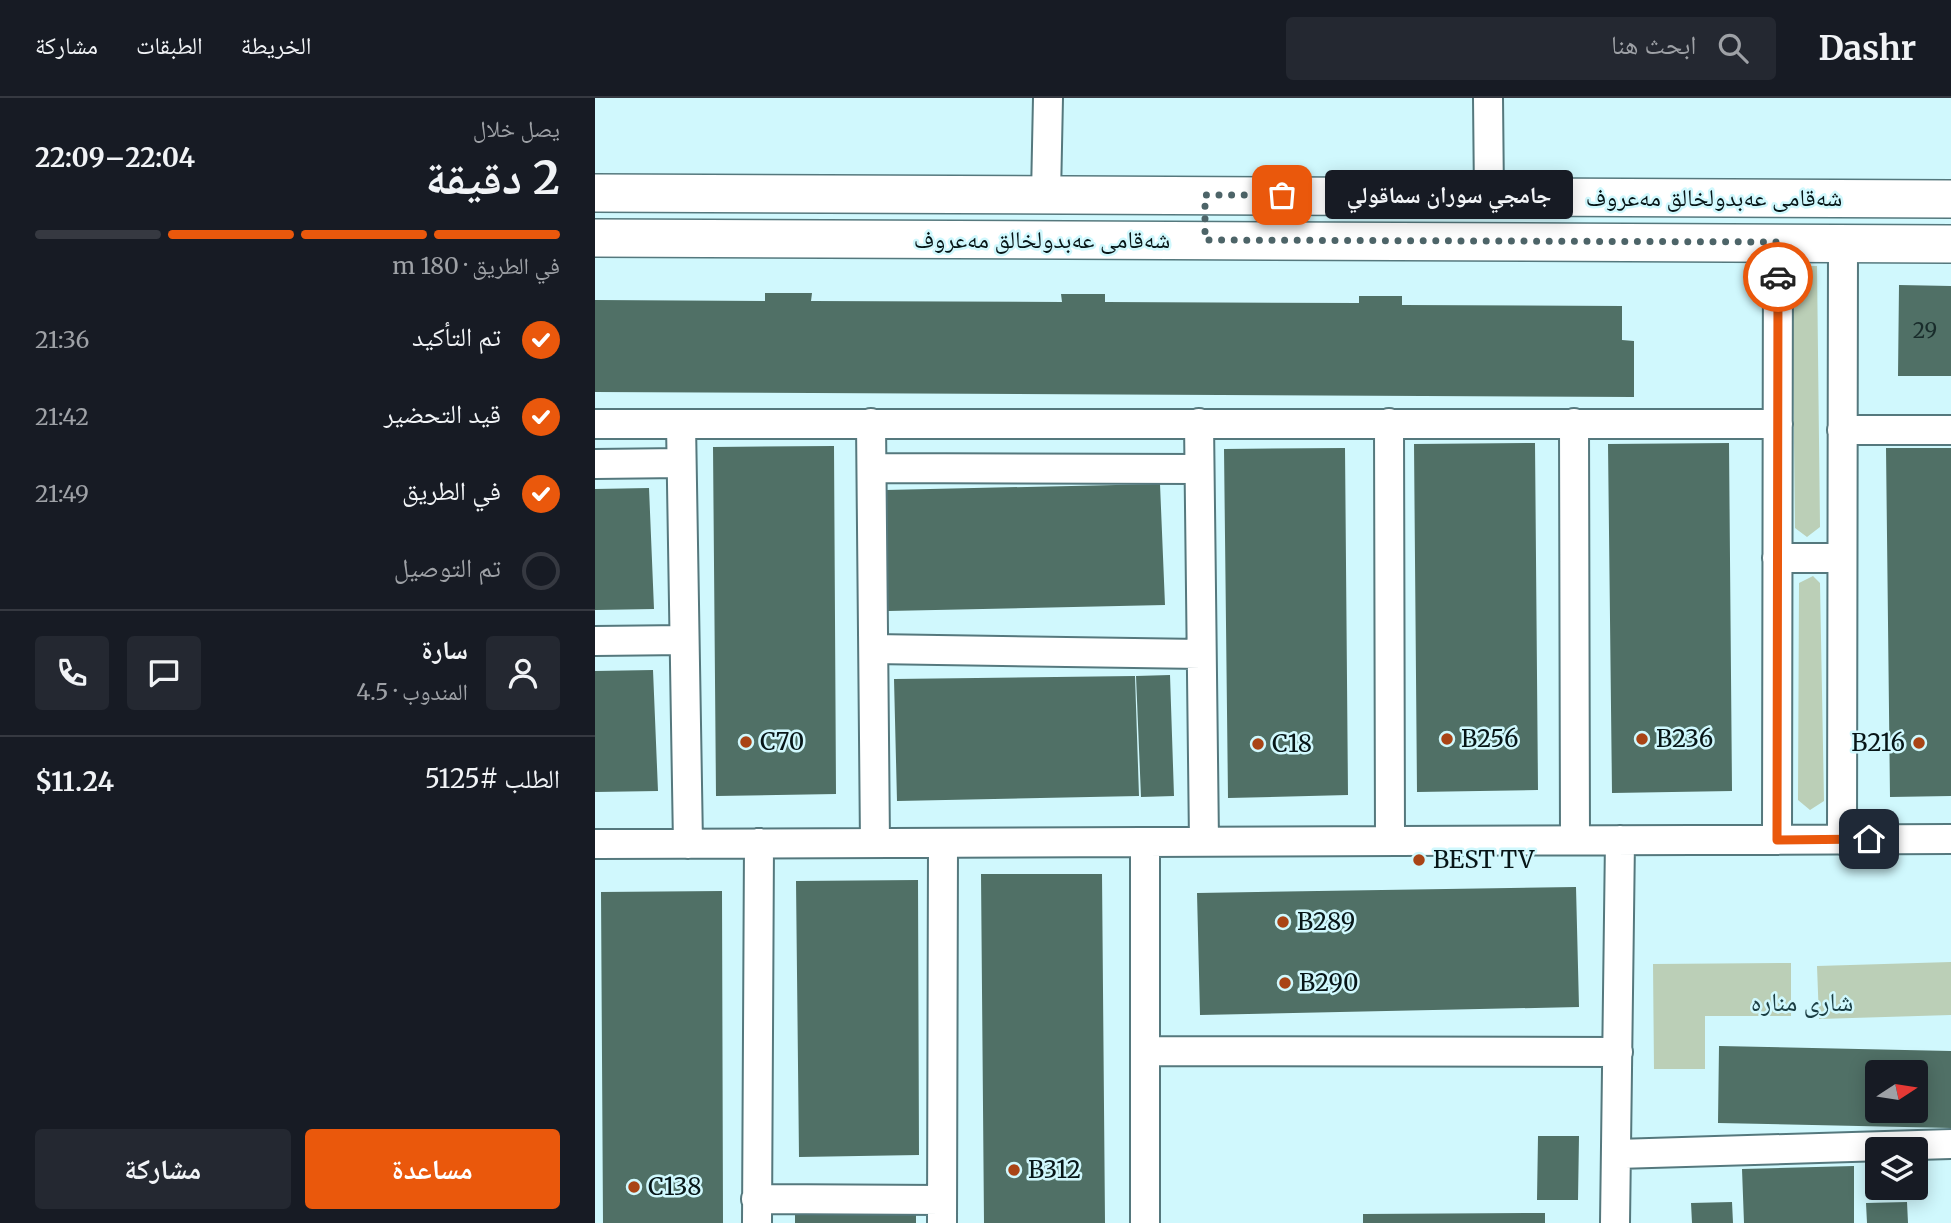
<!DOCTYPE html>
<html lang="ar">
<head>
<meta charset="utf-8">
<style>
	body { margin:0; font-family:Merriweather,"Noto Naskh Arabic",serif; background:#242831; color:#f1f3f6; direction:rtl; height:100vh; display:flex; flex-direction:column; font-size:26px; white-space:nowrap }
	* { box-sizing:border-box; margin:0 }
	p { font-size:23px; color:#9ea1a6 }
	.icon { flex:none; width:38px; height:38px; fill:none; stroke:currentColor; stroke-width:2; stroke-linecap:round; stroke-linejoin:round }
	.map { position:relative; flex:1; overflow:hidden; direction:ltr }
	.details { display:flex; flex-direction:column; background:#171b24; width:595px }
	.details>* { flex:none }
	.needle { width:46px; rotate:78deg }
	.controls { position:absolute; left:1270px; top:962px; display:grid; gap:14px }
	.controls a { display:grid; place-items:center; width:63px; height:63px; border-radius:7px; background:#171b24; box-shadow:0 4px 18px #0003; font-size:35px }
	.pin { position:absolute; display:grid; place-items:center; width:60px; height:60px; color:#fff; margin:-30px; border-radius:14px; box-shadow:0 4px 10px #0006 }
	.courier { position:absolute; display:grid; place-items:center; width:70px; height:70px; margin:-35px; border:5px solid #ea580c; border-radius:50%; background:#fff; color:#222; box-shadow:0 2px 9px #0007 }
	.bubble { position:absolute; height:49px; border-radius:7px; background:#171b24; box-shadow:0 4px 18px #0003; font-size:23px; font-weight:700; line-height:49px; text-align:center; direction:rtl }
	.overview em { font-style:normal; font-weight:700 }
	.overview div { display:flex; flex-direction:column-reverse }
	.overview { display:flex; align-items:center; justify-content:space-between; height:119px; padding:0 35px }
	h1 { font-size:46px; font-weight:700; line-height:52px }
	.bar { display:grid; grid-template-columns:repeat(4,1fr); gap:10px 7px; align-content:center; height:84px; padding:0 35px }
	.bar i { height:9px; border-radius:5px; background:#363941 }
	.bar .on { background:#ea580c }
	.bar p { grid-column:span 4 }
	.line { display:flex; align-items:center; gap:18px; padding:0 35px; border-top:2px solid #363941 }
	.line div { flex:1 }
	.round { display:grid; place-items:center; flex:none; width:74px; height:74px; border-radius:7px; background:#242831 }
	ol { padding:0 35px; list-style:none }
	li { display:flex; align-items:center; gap:21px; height:77px }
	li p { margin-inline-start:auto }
	li .icon { padding:7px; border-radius:50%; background:#ea580c; color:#fff; stroke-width:4 }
	li:last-child { color:#9ea1a6 }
	li i { width:38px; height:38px; border:4px solid #363941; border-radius:50% }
	.cta { display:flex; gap:14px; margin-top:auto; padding:14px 35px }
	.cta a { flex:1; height:80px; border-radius:7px; background:#ea580c; color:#fff; font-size:28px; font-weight:700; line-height:80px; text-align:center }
	.cta a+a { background:#242831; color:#f1f3f6 }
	header { display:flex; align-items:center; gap:42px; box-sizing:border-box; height:98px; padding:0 35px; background:#171b24; border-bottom:2px solid #363941 }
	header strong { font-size:33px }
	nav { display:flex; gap:38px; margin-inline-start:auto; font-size:24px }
	.search { width:490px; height:63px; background:#242831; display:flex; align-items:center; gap:18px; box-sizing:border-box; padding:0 24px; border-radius:7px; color:#9ea1a6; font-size:26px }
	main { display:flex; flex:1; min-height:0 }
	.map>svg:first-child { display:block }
	.green { fill:#bbcfb7 }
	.building { fill:#507066; fill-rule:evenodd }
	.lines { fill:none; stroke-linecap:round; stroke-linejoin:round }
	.minor-casing { stroke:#55787d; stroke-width:32 }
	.major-casing { stroke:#55787d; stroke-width:40 }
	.minor { stroke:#fff; stroke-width:28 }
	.major { stroke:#fff; stroke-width:37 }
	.done { stroke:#4d6468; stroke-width:7; stroke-dasharray:0 12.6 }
	.route { stroke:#ea580c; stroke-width:9 }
	.poi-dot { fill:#a94416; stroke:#d0f8fd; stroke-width:2.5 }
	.labels { text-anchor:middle; stroke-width:5; stroke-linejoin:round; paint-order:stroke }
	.number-label { font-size:21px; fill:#192c2b }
	.street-label { font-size:24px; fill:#071517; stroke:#d0f8fd }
	.poi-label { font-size:24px; fill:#071517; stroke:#d0f8fd; text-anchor:start }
	.neighbourhood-label { font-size:26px; fill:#1a3d42; stroke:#d0f8fd }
</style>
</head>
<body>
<header>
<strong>Dashr</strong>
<div class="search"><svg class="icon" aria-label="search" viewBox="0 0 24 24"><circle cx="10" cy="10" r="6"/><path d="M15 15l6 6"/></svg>ابحث هنا</div>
<nav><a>الخريطة</a><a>الطبقات</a><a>مشاركة</a></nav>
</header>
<main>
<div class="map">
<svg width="1356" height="1125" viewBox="0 0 1356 1125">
	<rect width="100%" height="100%" fill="#d0f8fd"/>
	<!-- green -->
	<path class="green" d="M1197 168H1222L1225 429 1212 439 1200 430Z
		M1218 478 1225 485 1229 703 1215 712 1203 702 1204 485Z
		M1356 864V917L1224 921 1222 868Z
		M1196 865V918H1110V971H1059L1058 866Z"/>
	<!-- building -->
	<path class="building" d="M1304 187 1356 188V278H1303Z
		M170 195H217L216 203 467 204 466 196H510V204L764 205V198H807V207L1027 208V242L1039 243V299L0 294V202L170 203Z
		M940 345 943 692 822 694 819 346Z
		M1134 345 1137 693 1017 695 1013 346Z
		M239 348 241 696 121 698 118 349Z
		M750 350 753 697 633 700 629 351Z
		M1291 350H1356V698L1295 699Z
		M565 386 570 507 293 513 291 392Z
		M54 390 59 511 0 512V391Z
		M58 572 63 693 0 694V573Z
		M575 577 579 698 546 699 541 578Z
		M540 578 544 698 302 703 299 581Z
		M386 776H507L510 1125H389Z
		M323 782 324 1057 204 1059 201 783Z
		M981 789 984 909 605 917 602 795Z
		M127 793 128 1125H8L6 794Z
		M1124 948 1356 953V1030L1123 1025ZM1283 975H1321V1013H1283Z
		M943 1038H984L983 1102H942Z
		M1259 1068V1125H1149L1147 1071Z
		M1137 1104 1138 1125H1097L1096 1105Z
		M1312 1104 1313 1125H1272L1271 1105Z
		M321 1111V1125H200V1112Z
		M950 1115V1125H768V1116Z"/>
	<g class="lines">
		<!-- minor casing -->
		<g class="minor-casing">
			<path id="minor" d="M893 0 894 99
				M451 97 453 0
				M276 325 280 745
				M604 325 609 744
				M794 325 795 743
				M979 325 980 742
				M0 326H1183
				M86 326 93 746
				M1247 332H1356
				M0 366 86 365
				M277 370 604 371
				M1182 460H1247
				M0 543 89 542
				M279 551 606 556
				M1182 742 1183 144
				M1247 742 1248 144
				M0 746 1356 741
				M551 953 1023 954
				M1022 1056 1356 1046
				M161 1101 346 1102
				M162 1125 164 745
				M347 1125 348 745
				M550 1125V744
				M1020 1125 1025 742"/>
		</g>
		<!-- major casing -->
		<g class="major-casing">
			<path id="major" d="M0 95 1356 101
				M0 140 1356 146"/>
		</g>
		<!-- minor -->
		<use href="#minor" class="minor"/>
		<!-- major -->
		<use href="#major" class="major"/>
	</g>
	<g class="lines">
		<!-- done -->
		<path class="done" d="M687 97H610V142L1183 144V179"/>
		<!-- route -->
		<path class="route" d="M1183 179 1182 742 1274 741"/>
	</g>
	<!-- markers -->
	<g class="poi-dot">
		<circle cx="852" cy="641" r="7"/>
		<circle cx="1047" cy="641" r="7"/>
		<circle cx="151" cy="644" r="7"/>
		<circle cx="1324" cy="645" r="7"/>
		<circle cx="663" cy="646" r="7"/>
		<circle cx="824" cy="762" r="7"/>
		<circle cx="688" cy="824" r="7"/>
		<circle cx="690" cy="885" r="7"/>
		<circle cx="419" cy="1072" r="7"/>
		<circle cx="39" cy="1089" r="7"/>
	</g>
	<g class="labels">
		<!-- number labels -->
		<g class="number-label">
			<text x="1330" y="240">29</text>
		</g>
		<!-- street labels -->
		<g class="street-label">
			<text x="1119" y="108">شەقامی عەبدولخالق مەعروف</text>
			<text x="447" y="150">شەقامی عەبدولخالق مەعروف</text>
		</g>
		<!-- poi labels -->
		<g class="poi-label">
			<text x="866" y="649">B256</text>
			<text x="1061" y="649">B236</text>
			<text x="165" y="652">C70</text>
			<text x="1310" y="653" text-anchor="end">B216</text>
			<text x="677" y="654">C18</text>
			<text x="838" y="770">BEST TV</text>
			<text x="702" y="832">B289</text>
			<text x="704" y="893">B290</text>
			<text x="433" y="1080">B312</text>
			<text x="53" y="1097">C138</text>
		</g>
		<!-- neighbourhood labels -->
		<g class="neighbourhood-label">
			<text x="1207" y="913">شاری منارە</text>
		</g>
	</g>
</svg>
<div class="controls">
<a><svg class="needle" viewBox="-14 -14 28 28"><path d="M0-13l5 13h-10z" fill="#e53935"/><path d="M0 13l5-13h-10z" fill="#9ea1a6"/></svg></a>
<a><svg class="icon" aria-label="layers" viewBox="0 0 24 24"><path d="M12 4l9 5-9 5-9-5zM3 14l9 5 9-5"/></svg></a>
</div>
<div class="pin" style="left:687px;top:97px;background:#ea580c"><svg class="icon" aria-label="bag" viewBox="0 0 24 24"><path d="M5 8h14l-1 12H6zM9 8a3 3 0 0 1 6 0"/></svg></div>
<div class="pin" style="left:1274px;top:741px;background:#1f2937"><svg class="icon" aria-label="home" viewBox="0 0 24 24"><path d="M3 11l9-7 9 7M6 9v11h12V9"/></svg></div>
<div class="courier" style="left:1183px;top:179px"><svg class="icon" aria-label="car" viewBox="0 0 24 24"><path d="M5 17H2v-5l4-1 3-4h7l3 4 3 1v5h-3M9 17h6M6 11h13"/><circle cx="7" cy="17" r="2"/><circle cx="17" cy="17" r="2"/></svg></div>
<div class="bubble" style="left:730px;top:72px;width:248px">جامجي سوران سماقولي</div>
</div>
<section class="details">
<div class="overview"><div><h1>2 دقيقة</h1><p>يصل خلال</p></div><em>22:04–22:09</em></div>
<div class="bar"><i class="on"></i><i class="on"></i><i class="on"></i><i></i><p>في الطريق · 180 m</p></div>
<ol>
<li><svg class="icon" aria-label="check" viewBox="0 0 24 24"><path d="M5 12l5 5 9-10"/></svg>تم التأكيد<p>21:36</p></li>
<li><svg class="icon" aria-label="check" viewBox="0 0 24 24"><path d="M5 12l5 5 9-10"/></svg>قيد التحضير<p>21:42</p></li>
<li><svg class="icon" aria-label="check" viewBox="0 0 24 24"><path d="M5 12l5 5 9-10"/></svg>في الطريق<p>21:49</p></li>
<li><i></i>تم التوصيل</li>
</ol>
<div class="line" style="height:126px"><a class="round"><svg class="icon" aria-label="person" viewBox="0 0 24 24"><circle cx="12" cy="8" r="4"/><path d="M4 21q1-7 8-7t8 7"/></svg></a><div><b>سارة</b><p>المندوب · 4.5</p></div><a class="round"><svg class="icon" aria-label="chat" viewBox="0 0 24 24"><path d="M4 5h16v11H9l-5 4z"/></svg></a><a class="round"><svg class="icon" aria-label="phone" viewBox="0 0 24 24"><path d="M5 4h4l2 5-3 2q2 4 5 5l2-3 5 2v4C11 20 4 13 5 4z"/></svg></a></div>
<div class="line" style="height:91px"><div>الطلب #5125</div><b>$11.24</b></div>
<div class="cta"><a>مساعدة</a><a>مشاركة</a></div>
</section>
</main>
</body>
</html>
